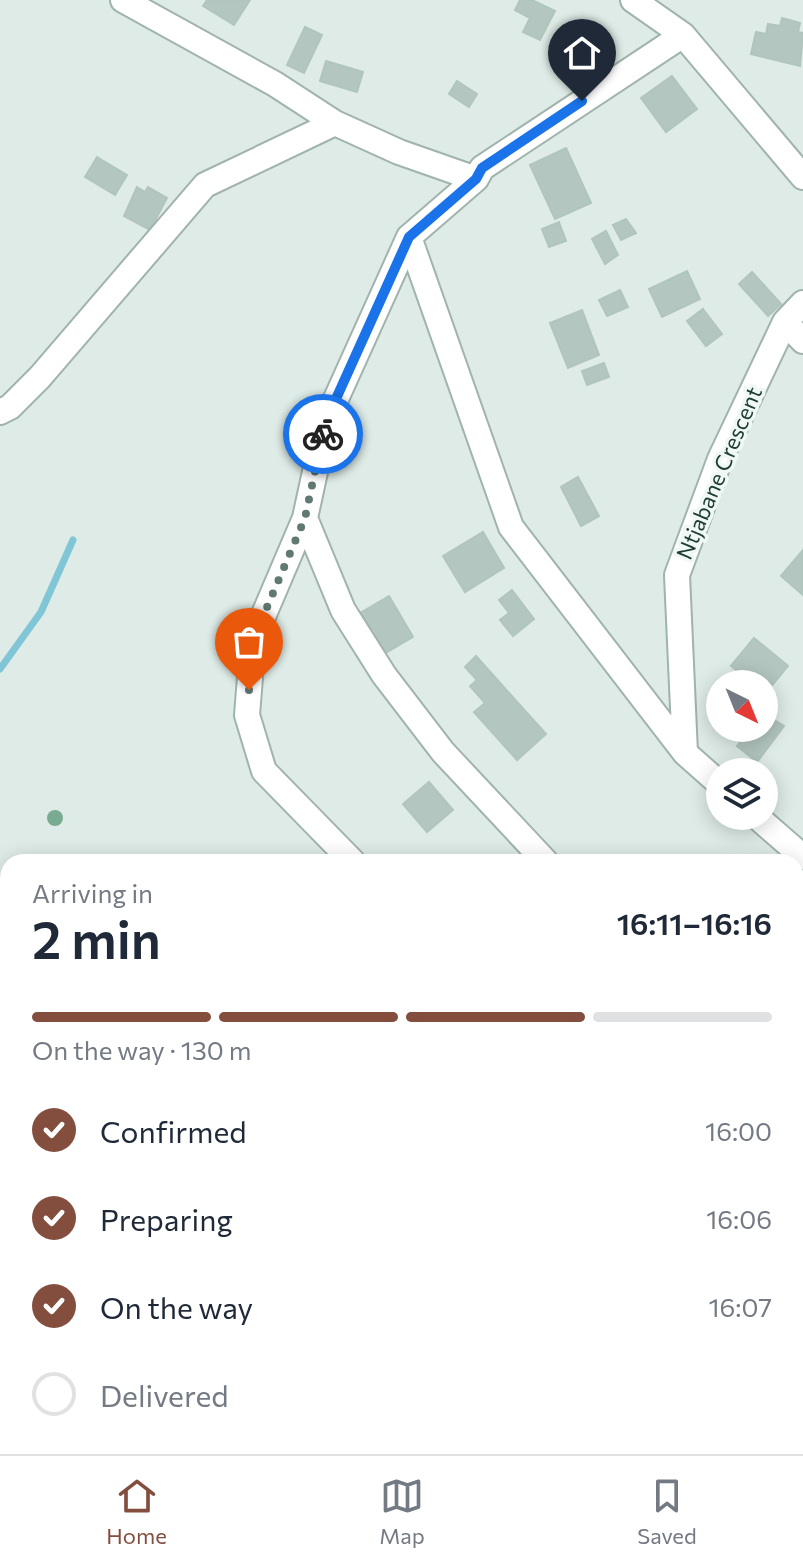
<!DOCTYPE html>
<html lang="en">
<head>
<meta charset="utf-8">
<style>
	body { margin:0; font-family:Commissioner,sans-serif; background:#f6f6f7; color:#1f2937; height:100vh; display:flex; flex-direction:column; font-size:30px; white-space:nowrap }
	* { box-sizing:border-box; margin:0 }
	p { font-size:26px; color:#747a83 }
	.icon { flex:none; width:44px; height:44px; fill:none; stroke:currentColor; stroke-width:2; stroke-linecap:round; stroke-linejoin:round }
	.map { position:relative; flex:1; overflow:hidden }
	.sheet { position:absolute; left:0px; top:854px; width:804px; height:600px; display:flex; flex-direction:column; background:#fff; border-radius:24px 24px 0 0; box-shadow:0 4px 20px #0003 }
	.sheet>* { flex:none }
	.needle { width:52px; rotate:137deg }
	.fabs { position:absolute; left:706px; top:670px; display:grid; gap:16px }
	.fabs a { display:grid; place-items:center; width:72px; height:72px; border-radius:50%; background:#fff; box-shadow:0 4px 20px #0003; font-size:40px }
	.pin { position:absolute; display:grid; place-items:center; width:68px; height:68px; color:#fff; margin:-82px -34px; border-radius:50% 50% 50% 0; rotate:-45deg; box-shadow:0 0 8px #0007 }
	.pin .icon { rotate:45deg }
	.courier { position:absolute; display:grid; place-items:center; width:80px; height:80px; margin:-40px; border:6px solid #1a73e8; border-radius:50%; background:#fff; color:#222; box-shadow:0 2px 10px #0007 }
	.head em { font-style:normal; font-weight:600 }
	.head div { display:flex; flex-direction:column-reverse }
	.head { display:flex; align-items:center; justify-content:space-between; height:136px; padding:0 32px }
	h1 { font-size:52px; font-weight:600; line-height:60px }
	.bar { display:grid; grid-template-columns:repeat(4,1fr); gap:12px 8px; align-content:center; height:96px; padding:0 32px }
	.bar i { height:10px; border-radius:6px; background:#e0e1e3 }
	.bar .selected { background:#844e3f }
	.bar p { grid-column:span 4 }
	ol { padding:0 32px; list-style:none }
	li { display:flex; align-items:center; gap:24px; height:88px }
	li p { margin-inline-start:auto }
	li .icon { padding:8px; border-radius:50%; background:#844e3f; color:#fff; stroke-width:4 }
	li:last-child { color:#747a83 }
	li i { width:44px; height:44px; border:4px solid #e0e1e3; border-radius:50% }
	.tab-bar { display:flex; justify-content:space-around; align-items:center; height:112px; border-top:2px solid #e0e1e3; background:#fff; font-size:22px; color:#747a83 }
	.tab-bar a { display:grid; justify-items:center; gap:4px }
	.tab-bar .selected { color:#844e3f }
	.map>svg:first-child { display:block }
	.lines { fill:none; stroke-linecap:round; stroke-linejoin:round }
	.stream { stroke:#80c6d6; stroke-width:7 }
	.building { fill:#b3c6bf; stroke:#b0c5bd; stroke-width:2 }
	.minor-casing { stroke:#a1b3ad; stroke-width:28 }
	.path { stroke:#7bb2a3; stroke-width:4; stroke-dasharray:4 6; stroke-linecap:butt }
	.minor { stroke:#fff; stroke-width:24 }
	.tree { fill:#78ab8f }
	.done { stroke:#617973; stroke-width:8; stroke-dasharray:0 14.4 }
	.route { stroke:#1a73e8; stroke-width:10 }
	.labels { text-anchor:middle; stroke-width:7; stroke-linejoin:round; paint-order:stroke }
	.street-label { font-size:22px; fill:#1e3c35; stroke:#eff8f3 }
</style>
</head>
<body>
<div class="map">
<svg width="803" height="1454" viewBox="0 0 803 1454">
	<rect width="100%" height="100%" fill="#deebe6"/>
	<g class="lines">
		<!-- stream -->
		<path class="stream" d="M0 669 41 612 73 540"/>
	</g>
	<!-- building -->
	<path class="building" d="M207 0H250L234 25 203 6Z
		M520 0H532L555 11 540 40 523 32 530 18 515 10Z
		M782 18 800 23 798 32 803 33 800 66 751 54 756 32 766 34 768 24 780 26Z
		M305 27 322 35 304 73 287 65Z
		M326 61 363 72 357 92 320 81Z
		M672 76 697 109 666 132 641 98Z
		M457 81 477 94 469 107 449 94Z
		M566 148 591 203 555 219 530 165Z
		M97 157 127 175 115 195 85 177Z
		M137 187 145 192 148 187 167 198 150 230 124 216Z
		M626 219 636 233 621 240 613 225Z
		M559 222 566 241 549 247 542 229Z
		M606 231 618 255 605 264 592 239Z
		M687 271 700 299 662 317 649 289Z
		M752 272 781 304 768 316 739 284Z
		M620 290 628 307 607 316 599 300Z
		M703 309 722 334 706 346 687 321Z
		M582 310 599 355 568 368 550 323Z
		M604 363 609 377 587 385 582 371Z
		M578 477 599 516 581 526 561 487Z
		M483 532 504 568 465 592 443 556Z
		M803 550V595L781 576Z
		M512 590 534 619 513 636 500 620 509 613 499 600Z
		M389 596 413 637 384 654 360 613Z
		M754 638 788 666 765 694 764 684H752L731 666Z
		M476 656 546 734 517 760 474 712 485 703 470 686 477 680 465 667Z
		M768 716 784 726 757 762 737 746 747 733 750 735 755 728H764V721Z
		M429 782 453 810 427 832 403 804Z
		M329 1446H352L356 1451 353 1454H330L326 1449Z"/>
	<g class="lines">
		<!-- minor casing -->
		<g class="minor-casing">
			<path id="minor" d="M123 0 275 84 335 123 399 152 476 179
				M633 0 683 35
				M409 237 511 527 685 753
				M785 322 803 341
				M0 412 10 407 40 377 205 185 335 123
				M305 518 253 640 247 715 264 771 353 862
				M720 784 685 753 677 575 720 459 785 322 803 303
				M756 816 803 857
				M546 862 443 752 384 675 343 610 305 518 326 421 409 237 476 179 482 168 683 35 803 177
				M796 1140 803 1146
				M195 1446 200 1454
				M471 1446 477 1454
				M723 1446 731 1454"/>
		</g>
		<!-- path -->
		<path class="path" d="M796 1237 803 1230"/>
		<!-- minor -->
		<use href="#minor" class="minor"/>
	</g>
	<!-- trees -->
	<circle class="tree" cx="55" cy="818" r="8"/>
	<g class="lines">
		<!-- done -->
		<path class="done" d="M249 690 253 640 305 518 323 434"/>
		<!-- route -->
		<path class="route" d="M323 434 326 421 409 237 476 179 482 168 582 101"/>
	</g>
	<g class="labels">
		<!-- street labels -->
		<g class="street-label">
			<text transform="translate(719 473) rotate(-67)" y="8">Ntjabane Crescent</text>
		</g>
	</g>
</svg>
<div class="fabs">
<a><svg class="needle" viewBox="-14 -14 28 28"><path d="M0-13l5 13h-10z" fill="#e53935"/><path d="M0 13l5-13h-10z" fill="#747a83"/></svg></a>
<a><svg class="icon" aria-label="layers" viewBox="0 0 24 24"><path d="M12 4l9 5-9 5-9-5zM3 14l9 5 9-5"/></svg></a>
</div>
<div class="pin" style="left:249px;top:690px;background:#ea580c"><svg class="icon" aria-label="bag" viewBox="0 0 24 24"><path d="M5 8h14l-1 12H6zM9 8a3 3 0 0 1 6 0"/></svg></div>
<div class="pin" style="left:582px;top:101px;background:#1f2937"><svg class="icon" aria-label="home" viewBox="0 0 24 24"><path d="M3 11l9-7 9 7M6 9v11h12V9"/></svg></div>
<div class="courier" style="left:323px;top:434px"><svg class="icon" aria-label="bike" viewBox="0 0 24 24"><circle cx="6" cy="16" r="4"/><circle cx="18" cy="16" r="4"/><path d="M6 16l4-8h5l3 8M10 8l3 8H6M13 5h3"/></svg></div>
<section class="sheet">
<div class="head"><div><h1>2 min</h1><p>Arriving in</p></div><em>16:11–16:16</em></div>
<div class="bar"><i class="selected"></i><i class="selected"></i><i class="selected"></i><i></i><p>On the way · 130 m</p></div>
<ol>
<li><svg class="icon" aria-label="check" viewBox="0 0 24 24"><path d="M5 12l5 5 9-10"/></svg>Confirmed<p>16:00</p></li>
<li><svg class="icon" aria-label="check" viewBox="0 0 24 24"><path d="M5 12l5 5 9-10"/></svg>Preparing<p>16:06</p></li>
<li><svg class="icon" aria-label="check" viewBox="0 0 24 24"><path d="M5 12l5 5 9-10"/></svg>On the way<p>16:07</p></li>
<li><i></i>Delivered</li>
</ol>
</section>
</div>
<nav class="tab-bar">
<a class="selected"><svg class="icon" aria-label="home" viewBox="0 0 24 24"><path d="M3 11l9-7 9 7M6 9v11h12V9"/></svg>Home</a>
<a><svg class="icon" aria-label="map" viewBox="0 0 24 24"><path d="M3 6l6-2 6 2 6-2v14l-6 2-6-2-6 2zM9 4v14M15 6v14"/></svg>Map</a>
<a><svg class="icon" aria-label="saved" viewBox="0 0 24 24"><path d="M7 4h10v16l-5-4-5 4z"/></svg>Saved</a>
</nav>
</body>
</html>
